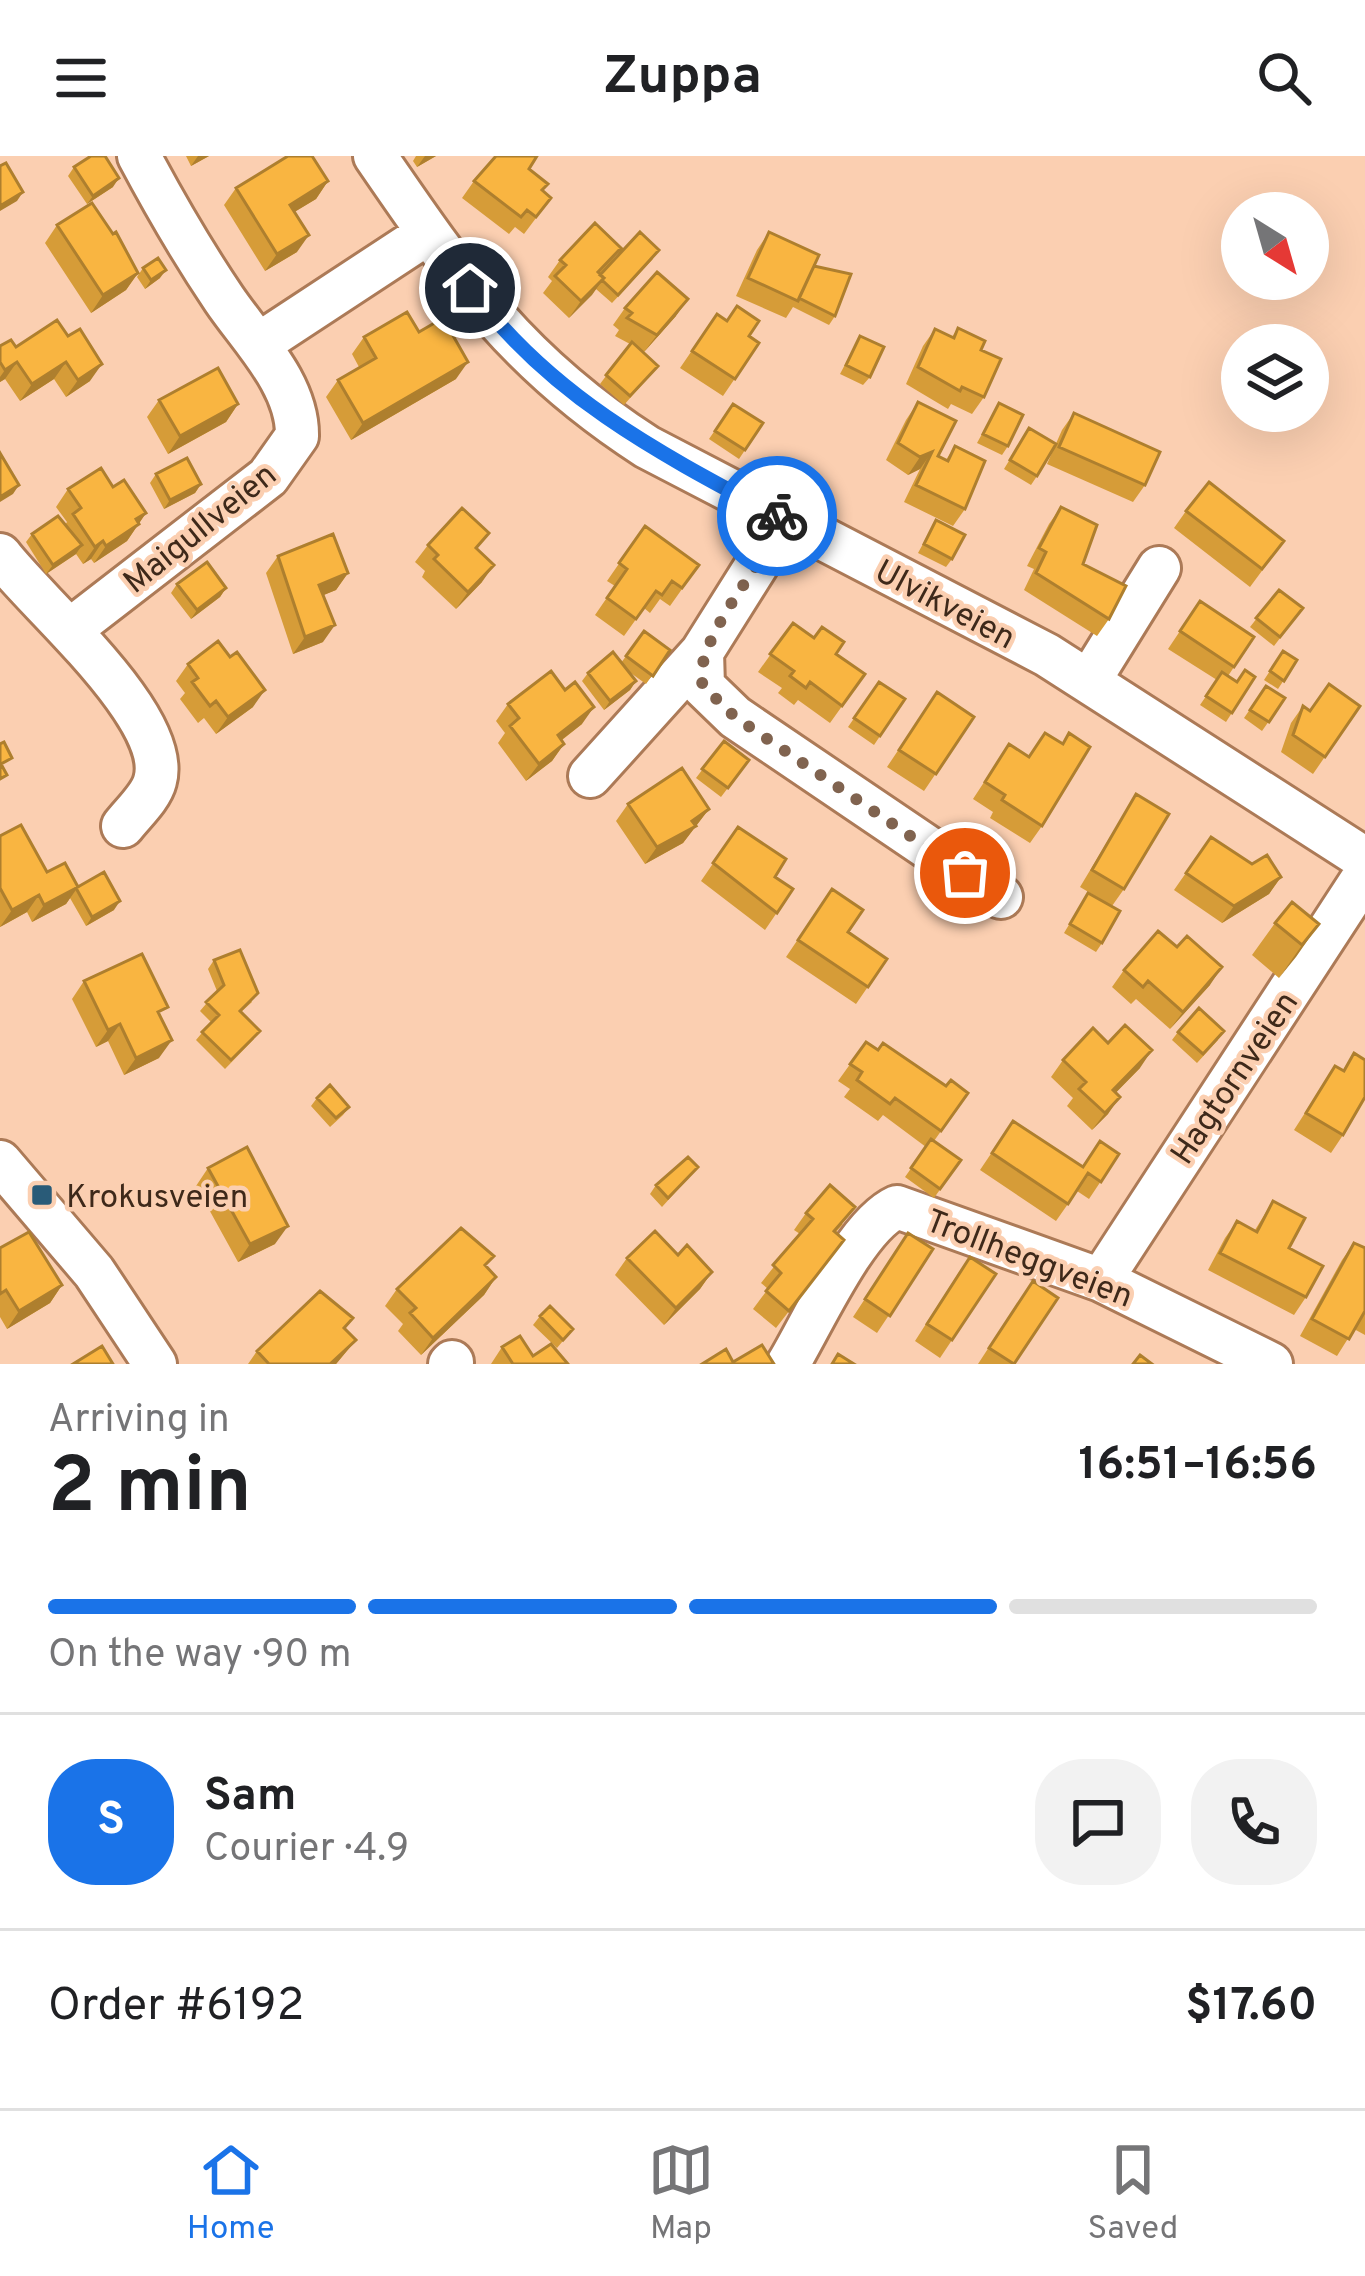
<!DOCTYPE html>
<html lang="en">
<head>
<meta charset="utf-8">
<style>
	body { margin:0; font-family:Overpass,sans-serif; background:#f2f2f2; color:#202124; height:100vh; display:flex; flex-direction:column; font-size:45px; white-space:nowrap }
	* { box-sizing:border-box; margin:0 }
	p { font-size:39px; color:#757577 }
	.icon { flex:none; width:66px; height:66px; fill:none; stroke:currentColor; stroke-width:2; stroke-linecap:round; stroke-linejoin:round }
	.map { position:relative; height:1208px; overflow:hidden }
	.panel { display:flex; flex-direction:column; background:#fff; flex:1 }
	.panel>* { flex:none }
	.needle { width:78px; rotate:143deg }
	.buttons { position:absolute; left:1221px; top:36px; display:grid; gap:24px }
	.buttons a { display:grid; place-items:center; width:108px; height:108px; border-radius:50%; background:#fff; box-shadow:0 12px 48px #0002; font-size:60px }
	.pin { position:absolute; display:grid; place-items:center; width:102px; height:102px; color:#fff; margin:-51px; border:6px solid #fff; border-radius:50%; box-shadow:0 3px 12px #0007 }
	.courier { position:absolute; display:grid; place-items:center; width:120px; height:120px; margin:-60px; border:9px solid #1a73e8; border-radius:50%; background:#fff; color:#222; box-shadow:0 3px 15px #0007 }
	.headline em { font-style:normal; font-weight:700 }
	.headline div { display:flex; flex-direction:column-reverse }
	.headline { display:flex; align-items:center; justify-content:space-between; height:204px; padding:0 48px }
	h1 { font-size:78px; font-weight:700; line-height:90px }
	.bar { display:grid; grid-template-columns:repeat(4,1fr); gap:18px 12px; align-content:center; height:144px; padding:0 48px }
	.bar i { height:15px; border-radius:9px; background:#e0e0e0 }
	.bar .current { background:#1a73e8 }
	.bar p { grid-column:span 4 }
	.line { display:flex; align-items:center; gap:30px; padding:0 48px; border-top:3px solid #e0e0e0 }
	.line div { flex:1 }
	.round { display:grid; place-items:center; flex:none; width:126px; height:126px; border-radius:48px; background:#f2f2f2 }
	header { display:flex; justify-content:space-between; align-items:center; height:156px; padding:0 48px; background:#fff; font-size:54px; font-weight:700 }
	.menu { display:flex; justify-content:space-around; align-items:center; height:168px; border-top:3px solid #e0e0e0; background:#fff; font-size:33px; color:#757577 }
	.menu a { display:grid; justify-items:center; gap:6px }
	.menu .current { color:#1a73e8 }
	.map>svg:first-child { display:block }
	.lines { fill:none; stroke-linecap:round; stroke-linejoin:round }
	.minor-casing { stroke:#ac7a57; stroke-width:48 }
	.minor { stroke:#fff; stroke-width:42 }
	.wall { fill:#d69c38 }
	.shaded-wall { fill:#ae7f2e }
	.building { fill:#f9b541; stroke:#ae7f2e; stroke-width:3 }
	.done { stroke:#80634f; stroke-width:12; stroke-dasharray:0 21.6 }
	.route { stroke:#1a73e8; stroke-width:15 }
	.poi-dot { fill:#295b78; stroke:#fbcfb1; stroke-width:4.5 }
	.labels { text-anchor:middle; stroke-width:9; stroke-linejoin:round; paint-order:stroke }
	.street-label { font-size:33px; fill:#3e291a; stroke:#fbcfb1 }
	.poi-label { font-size:33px; fill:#3e291a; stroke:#fbcfb1; text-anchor:start }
</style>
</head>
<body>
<header><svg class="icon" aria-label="menu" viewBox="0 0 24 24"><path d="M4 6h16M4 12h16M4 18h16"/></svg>Zuppa<svg class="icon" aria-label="search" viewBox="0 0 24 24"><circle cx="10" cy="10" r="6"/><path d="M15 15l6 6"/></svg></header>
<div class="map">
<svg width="1365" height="1208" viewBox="0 0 1365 1208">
	<rect width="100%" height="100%" fill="#fbcfb1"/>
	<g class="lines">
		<!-- minor casing -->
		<g class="minor-casing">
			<path id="minor" d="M375 0C460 124 518 208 647 291L1047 499 1365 703
				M259 188 428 77
				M0 399C37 448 173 562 155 625 151 641 133 657 123 670
				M70 474 268 321 297 280C298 228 251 183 224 143 193 97 165 49 139 0
				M702 496 703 530 735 561 1001 741
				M1089 525 1159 412
				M590 620 702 496 785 364
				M0 1006 94 1116 155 1208
				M1101 1124 1365 719
				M450 1208 452 1206
				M788 1208C813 1167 855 1070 897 1051L1101 1124 1271 1208"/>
		</g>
		<!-- minor -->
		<use href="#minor" class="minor"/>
	</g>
	<!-- wall -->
	<path class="wall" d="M186 0H209L191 10Z
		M416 0H436L417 11 413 5Z
		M74 11 113 31 87 48 68 20Z
		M529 13 543 35 551 42 524 78 515 71 509 78 462 42 474 25Z
		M328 25 316 43 294 56 297 96 265 115 224 49 236 32Z
		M57 69 138 117 126 134 91 157 45 87Z
		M769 76 835 160 829 169 793 151 786 162 736 140 757 94Z
		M621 92 609 109 653 103 612 147 596 133 569 162 543 137 552 125 548 121 560 104Z
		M143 112 160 122 145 133 137 121Z
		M625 152 676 160 644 196 639 193 658 210 624 249 600 228 630 188 615 180 619 174 613 169Z
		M717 158 759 187 723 240 680 212Z
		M57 164 90 225 66 241 54 223 20 245 5 223 0 226V190L16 191Z
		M958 172 981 194 984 241 972 258 951 248 948 253 906 228 923 190 935 173 952 181Z
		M419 176 456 223 351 284 326 241 338 224 359 211 352 198 364 181Z
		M860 180 870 221 863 229 840 218Z
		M159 244 238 248 226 266 168 298 147 261Z
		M918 246 938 300 946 304 955 290 965 353 953 370 904 346 920 313 908 319 886 304 906 264Z
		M999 247 1008 290 1002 299 977 287Z
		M733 248 745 294 739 303 709 283Z
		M1074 257 1145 329 1133 346 1047 308 1062 274Z
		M1029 272 1037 320 1031 329 1004 313Z
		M156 318 201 328 195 337 164 353 150 327Z
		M113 331 146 357 127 385 94 407 91 403 83 408 76 398 46 418 26 386 32 378 65 369 67 366 56 351 68 333Z
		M1061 351 1083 408 1109 463 1097 480 1024 434 1034 413 1027 410 1049 368Z
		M1186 355 1284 385 1250 431 1174 372Z
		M936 364 952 403 946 411 918 397Z
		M645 370 699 409 670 450 660 443 650 457 644 452 624 480 595 459 615 430 607 425Z
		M428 389 478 394 482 426 456 453 422 421 425 415 415 406Z
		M278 400 348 417 336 434 323 439V486L293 498 266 417Z
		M177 428 226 432 220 441 191 463 171 437Z
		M1279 434 1303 452 1274 490 1250 471Z
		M1200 445 1254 481 1228 520 1237 526 1255 521 1226 566 1200 549 1217 524 1168 493Z
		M793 467 865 518 830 567 798 544 794 549 778 537 782 532 758 516Z
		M644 475 670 494 646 528 628 515 636 525 630 534 604 554 582 525 588 517 621 507Z
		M1283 495 1297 504 1278 533 1264 524Z
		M188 508 253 551 216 578 204 562 198 567 180 543 185 537 176 525Z
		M879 526 905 543 874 589 848 571Z
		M1266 530 1285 542 1262 575 1244 562Z
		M937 536 974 561 924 635 887 611Z
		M508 548 582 568 562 584 564 588 552 605 526 625 498 587 505 577 496 565Z
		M1303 550 1310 555 1360 550 1313 618 1281 596 1291 567Z
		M1045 577 1042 670 1030 687 990 662 993 656 973 643 1009 588 1028 601Z
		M724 585 749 604 721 641 696 622Z
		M1136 638 1124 733 1112 750 1080 731Z
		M628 648 709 653 683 687 645 708 616 665Z
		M738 671 775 721 793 733 765 774 701 725Z
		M0 680 47 716 78 731 114 754 86 770 70 742 66 748 32 766 27 756 0 771Z
		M1211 681 1252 708 1281 721 1269 738 1222 767 1174 734Z
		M832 733 848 776 887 803 856 848 786 801Z
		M1088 737 1102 787 1096 796 1064 777Z
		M1275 767 1319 768 1279 822 1252 799Z
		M214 804 252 846 241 856 254 883 225 913 196 884 211 866 200 855 217 835 208 813Z
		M1124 814 1210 829 1170 873 1136 843 1131 848 1112 831Z
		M84 825 161 862 159 902 124 919 108 885 96 891 72 843Z
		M1178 876 1218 884 1197 907 1172 884Z
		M866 886 878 894 946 930 968 937 934 985 961 1004 934 1042 905 1021 926 991 883 959 878 965 844 941 850 933 838 925Z
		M1108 887 1140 912 1115 937 1108 958 1092 974 1067 950 1073 942 1051 921 1063 904Z
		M1354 897 1343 979 1331 997 1294 974 1335 910 1343 914Z
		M317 942 349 951 343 959 330 971 311 950Z
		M1013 965 1083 1011 1119 998 1089 1043 1077 1035 1056 1065 980 1014Z
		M698 1011 662 1051 650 1038 656 1029Z
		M208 1012 275 1088 238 1106 196 1030Z
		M1273 1045 1306 1141 1294 1159 1208 1114 1225 1082 1237 1065 1255 1074Z
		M806 1057 843 1068 836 1076 844 1084 776 1172 753 1153 768 1133 761 1127 800 1078 794 1074Z
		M908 1077 933 1093 877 1177 853 1161Z
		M1354 1087 1365 1092V1179L1354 1173 1337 1200 1300 1180 1342 1104Z
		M0 1092 62 1129 50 1147 7 1173 0 1161Z
		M678 1099 712 1116 700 1133 664 1169 615 1119 627 1102Z
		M487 1111 496 1121 484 1139 421 1199 398 1175 403 1168 385 1150 397 1133Z
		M958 1118H996L940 1202 915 1185Z
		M1021 1142 1014 1208H978Z
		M540 1160 573 1173 557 1192 533 1169Z
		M353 1162 345 1173 356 1184 336 1208H248L257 1195Z
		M502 1191 533 1200 568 1208H491Z"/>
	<!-- shaded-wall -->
	<path class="shaded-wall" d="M198 0H209L191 10Z
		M425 0H436L417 11Z
		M119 22 113 31 87 48 93 40Z
		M328 25 316 43 278 66 290 49Z
		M23 36 17 45 0 55V50Z
		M309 79 297 96 265 115 277 98Z
		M166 114 160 122 145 133 151 124Z
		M138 117 126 134 91 157 103 139Z
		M604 122 592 139 569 162 581 145Z
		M688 143 676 160 644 196 657 179Z
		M17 206 5 223 0 226V221L5 214Z
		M66 206 54 223 20 245 32 228Z
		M468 206 456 223 351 284 363 267Z
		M102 208 90 225 66 241 78 224Z
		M238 248 226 266 168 298 180 280Z
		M932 296 920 313 908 319 920 301Z
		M201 328 195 337 164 353 170 344Z
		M19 329 13 338 0 346V341Z
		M146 357 127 385 94 407 106 390 136 363Z
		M103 385 91 403 83 408 95 391Z
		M82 389 76 398 46 418 53 409Z
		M494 409 482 426 456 453 468 436Z
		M348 417 336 434 307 446 319 429Z
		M226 432 220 441 191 463 197 454Z
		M335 469 323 486 293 498 305 481Z
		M636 525 630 534 604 554 610 545Z
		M265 534 253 551 216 578 228 561Z
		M594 551 582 568 546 596 558 579Z
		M564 588 552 605 526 625 539 608Z
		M709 653 683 687 645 708 657 691Z
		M1281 721 1269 738 1222 767 1234 750Z
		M78 731 66 748 32 766 44 749Z
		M39 739 27 756 0 771 12 754Z
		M120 745 114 754 86 770 92 761Z
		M1319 768 1296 801 1279 822 1302 789Z
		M1222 811 1210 829 1170 873 1183 856Z
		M120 868 108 885 96 891 108 874Z
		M172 884 159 902 124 919 136 902Z
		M1152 894 1140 912 1101 952 1113 934Z
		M1120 941 1108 958 1092 974 1105 957Z
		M288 1070 275 1088 238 1106 250 1088Z
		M712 1116 700 1133 664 1169 676 1152Z
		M496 1121 484 1139 421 1199 433 1182Z
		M62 1129 50 1147 7 1173 19 1155Z
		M356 1184 336 1208H330Z"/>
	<!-- building -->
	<path class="building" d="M91 0H105L119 22 93 40 74 11Z
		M288 0H312L328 25 290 49 309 79 277 98 236 32Z
		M496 0H537L529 13 548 28 542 34 551 42 536 61 527 54 521 61 474 25Z
		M6 7 23 36 0 50V10Z
		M92 47 113 78 116 76 138 117 103 139 57 69Z
		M595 67 621 92 598 116 604 122 581 145 555 120 566 109 560 104Z
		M640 76 659 94 618 139 602 124 604 122 600 119Z
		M769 76 819 99 798 145 748 122Z
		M158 102 166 114 151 124 143 112Z
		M814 110 851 118 835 160 799 142Z
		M657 116 688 143 657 179 627 162 632 157 625 152Z
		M737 150 759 165 749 180 759 187 735 223 692 195 717 158 727 165Z
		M407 156 419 176 443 162 468 206 363 267 338 224 376 202 364 181Z
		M57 164 68 180 80 173 102 208 78 224 66 206 32 228 17 206 5 214 0 206V190L11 184 16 191Z
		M958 172 985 185 981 194 1001 203 984 241 962 231 960 235 918 211 935 173 954 182Z
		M860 180 884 191 870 221 846 209Z
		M632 186 658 210 630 240 606 219Z
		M218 212 238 248 180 280 159 244Z
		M918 246 956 265 938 300 948 305 955 290 985 305 965 353 916 329 932 296 920 301 898 287Z
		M999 247 1023 259 1008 290 983 278Z
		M733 248 763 267 745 294 715 275Z
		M1074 257 1160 296 1145 329 1059 291Z
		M1029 272 1056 288 1037 320 1010 304Z
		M0 297 19 329 0 341Z
		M187 302 201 328 170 344 156 318Z
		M101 312 113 331 124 324 146 357 136 363 139 368 106 390 103 385 95 391 73 358 81 352 68 333Z
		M1209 326 1284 385 1262 413 1186 355Z
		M1061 351 1097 369 1083 408 1126 430 1109 463 1036 417 1046 396 1039 392Z
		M462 352 489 377 476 392 494 409 468 436 434 403 438 399 428 389Z
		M58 360 82 389 53 409 32 378Z
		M936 364 965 379 952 403 924 388Z
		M645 370 699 409 682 432 672 425 662 439 656 435 636 463 607 442 627 413 619 407Z
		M333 378 348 417 319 429 335 469 305 481 278 400Z
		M207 406 226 432 197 454 177 428Z
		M1279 434 1303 452 1280 481 1256 462Z
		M1200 445 1254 481 1234 511 1180 475Z
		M793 467 814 482 822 471 844 486 836 498 865 518 842 550 810 526 806 532 790 520 794 515 770 498Z
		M644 475 670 494 653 520 626 500Z
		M218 485 230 501 237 496 265 534 228 561 216 545 210 550 192 526 198 522 188 508Z
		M1283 495 1297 504 1284 525 1270 515Z
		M613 496 636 525 610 545 588 517Z
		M1245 514 1255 521 1232 557 1206 540 1222 516 1237 526Z
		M551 515 565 534 575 526 594 551 558 579 564 588 539 608 510 570 519 562 508 548Z
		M879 526 905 543 880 580 854 562Z
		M1329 528 1360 550 1325 601 1293 579 1303 550 1310 555Z
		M1266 530 1285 542 1269 566 1250 554Z
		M937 536 974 561 936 618 899 594Z
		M1045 577 1063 588 1069 577 1090 591 1042 670 1002 644 1005 639 985 626 1009 588 1029 601Z
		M724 585 749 604 728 632 702 613Z
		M4 586 12 602 1 608 7 619 0 623V588Z
		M682 612 709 653 692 665 696 670 657 691 628 648Z
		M1136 638 1169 658 1124 733 1092 714Z
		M21 669 47 716 65 707 78 731 44 749 39 739 12 754 0 732V680Z
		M738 671 786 703 775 721 793 733 777 757 713 707Z
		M1211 681 1252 708 1267 699 1281 721 1234 750 1186 717Z
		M104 716 120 745 92 761 76 732Z
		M832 733 863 754 848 776 887 803 868 831 798 784Z
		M1088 737 1120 755 1102 787 1070 768Z
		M1292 746 1319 768 1302 789 1275 767Z
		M1158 775 1177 791 1187 780 1222 811 1183 856 1148 825 1143 831 1124 814Z
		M240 794 258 837 240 855 260 875 231 904 202 876 219 859 206 846 224 829 214 804Z
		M142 798 168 851 158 856 172 884 136 902 120 868 108 874 84 825Z
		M1199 852 1224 875 1203 898 1178 876Z
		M1125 869 1152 894 1113 934 1120 941 1105 957 1079 933 1086 926 1063 904 1093 872 1108 887Z
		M866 886 878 894 883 887 946 930 951 924 968 937 941 975 895 942 890 948 857 924 862 916 850 908Z
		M1354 897 1365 904V941L1343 979 1306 957 1335 910 1344 915Z
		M330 929 349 951 336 962 317 942Z
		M1013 965 1083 1011 1100 985 1119 998 1101 1026 1088 1017 1068 1048 992 997Z
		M931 983 961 1004 940 1033 911 1012Z
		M247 991 288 1070 250 1088 208 1012Z
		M688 1001 698 1011 668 1042 656 1029Z
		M830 1029 855 1051 834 1075 844 1084 789 1155 766 1135 781 1117 773 1109 813 1063 806 1057Z
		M1273 1045 1305 1062 1289 1092 1323 1110 1306 1141 1220 1097 1237 1065 1257 1076Z
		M461 1072 494 1100 485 1109 496 1121 433 1182 410 1157 416 1152 397 1133Z
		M655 1075 678 1099 687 1089 712 1116 676 1152 627 1102Z
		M29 1076 62 1129 19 1155 6 1134 0 1138V1092Z
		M908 1077 933 1093 890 1160 865 1143Z
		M1354 1087 1365 1092V1155L1349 1183 1312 1163Z
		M970 1101 996 1118 952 1184 927 1168Z
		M1033 1125 1058 1142 1014 1208 989 1192Z
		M320 1135 353 1162 344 1172 356 1184 330 1208H269L257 1195Z
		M550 1150 573 1173 563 1184 540 1160Z
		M520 1180 533 1200 551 1188 568 1208H513L502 1191Z
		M762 1189 774 1208H702L726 1193 733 1206Z
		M102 1190 113 1208H73Z
		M838 1198 854 1208H832Z
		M1140 1199 1152 1208H1133Z"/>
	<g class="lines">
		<!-- done -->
		<path class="done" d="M777 360 785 364C765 405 690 489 703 530L735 561 965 717"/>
		<!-- route -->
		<path class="route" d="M470 132C551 241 659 297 777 360"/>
	</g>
	<!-- markers -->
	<rect class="poi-dot" x="30" y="1027" width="24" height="24" rx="6"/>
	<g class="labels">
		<!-- street labels -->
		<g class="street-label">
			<text transform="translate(199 371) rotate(-39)" y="12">Maigullveien</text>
			<text transform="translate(946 447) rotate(28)" y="12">Ulvikveien</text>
			<text transform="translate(1233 921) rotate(-56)" y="12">Hagtornveien</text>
			<text transform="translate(1030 1101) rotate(21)" y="12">Trollheggveien</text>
		</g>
		<!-- poi labels -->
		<g class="poi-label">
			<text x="66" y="1051">Krokusveien</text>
		</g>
	</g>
</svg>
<div class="buttons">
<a><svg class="needle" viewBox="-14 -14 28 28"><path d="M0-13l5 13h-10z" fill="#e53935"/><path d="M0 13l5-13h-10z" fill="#757577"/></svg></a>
<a><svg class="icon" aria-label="layers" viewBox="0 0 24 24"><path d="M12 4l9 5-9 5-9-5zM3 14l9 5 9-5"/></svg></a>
</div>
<div class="pin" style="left:965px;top:717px;background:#ea580c"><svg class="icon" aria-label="bag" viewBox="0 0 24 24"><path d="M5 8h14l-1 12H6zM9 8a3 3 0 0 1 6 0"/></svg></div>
<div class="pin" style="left:470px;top:132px;background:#1f2937"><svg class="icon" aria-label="home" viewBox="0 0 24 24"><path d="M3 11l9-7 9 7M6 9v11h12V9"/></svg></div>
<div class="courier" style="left:777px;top:360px"><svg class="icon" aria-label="bike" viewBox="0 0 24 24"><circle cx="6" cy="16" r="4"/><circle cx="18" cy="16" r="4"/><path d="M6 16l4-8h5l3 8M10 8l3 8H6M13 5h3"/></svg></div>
</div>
<section class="panel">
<div class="headline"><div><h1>2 min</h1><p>Arriving in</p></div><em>16:51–16:56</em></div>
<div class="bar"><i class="current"></i><i class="current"></i><i class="current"></i><i></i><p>On the way · 90 m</p></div>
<div class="line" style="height:216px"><b class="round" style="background:#1a73e8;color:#fff">S</b><div><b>Sam</b><p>Courier · 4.9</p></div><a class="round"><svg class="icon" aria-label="chat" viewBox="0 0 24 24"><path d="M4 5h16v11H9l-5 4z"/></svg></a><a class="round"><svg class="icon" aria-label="phone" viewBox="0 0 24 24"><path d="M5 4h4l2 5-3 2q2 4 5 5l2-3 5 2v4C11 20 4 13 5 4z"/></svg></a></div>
<div class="line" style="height:156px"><div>Order #6192</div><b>$17.60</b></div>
</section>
<nav class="menu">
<a class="current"><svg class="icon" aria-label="home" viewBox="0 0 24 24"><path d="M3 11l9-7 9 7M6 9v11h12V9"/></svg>Home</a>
<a><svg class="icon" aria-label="map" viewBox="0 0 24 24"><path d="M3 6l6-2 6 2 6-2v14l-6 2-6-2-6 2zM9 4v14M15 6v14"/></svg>Map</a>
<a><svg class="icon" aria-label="saved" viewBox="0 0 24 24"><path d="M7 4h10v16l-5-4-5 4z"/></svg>Saved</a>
</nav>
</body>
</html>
